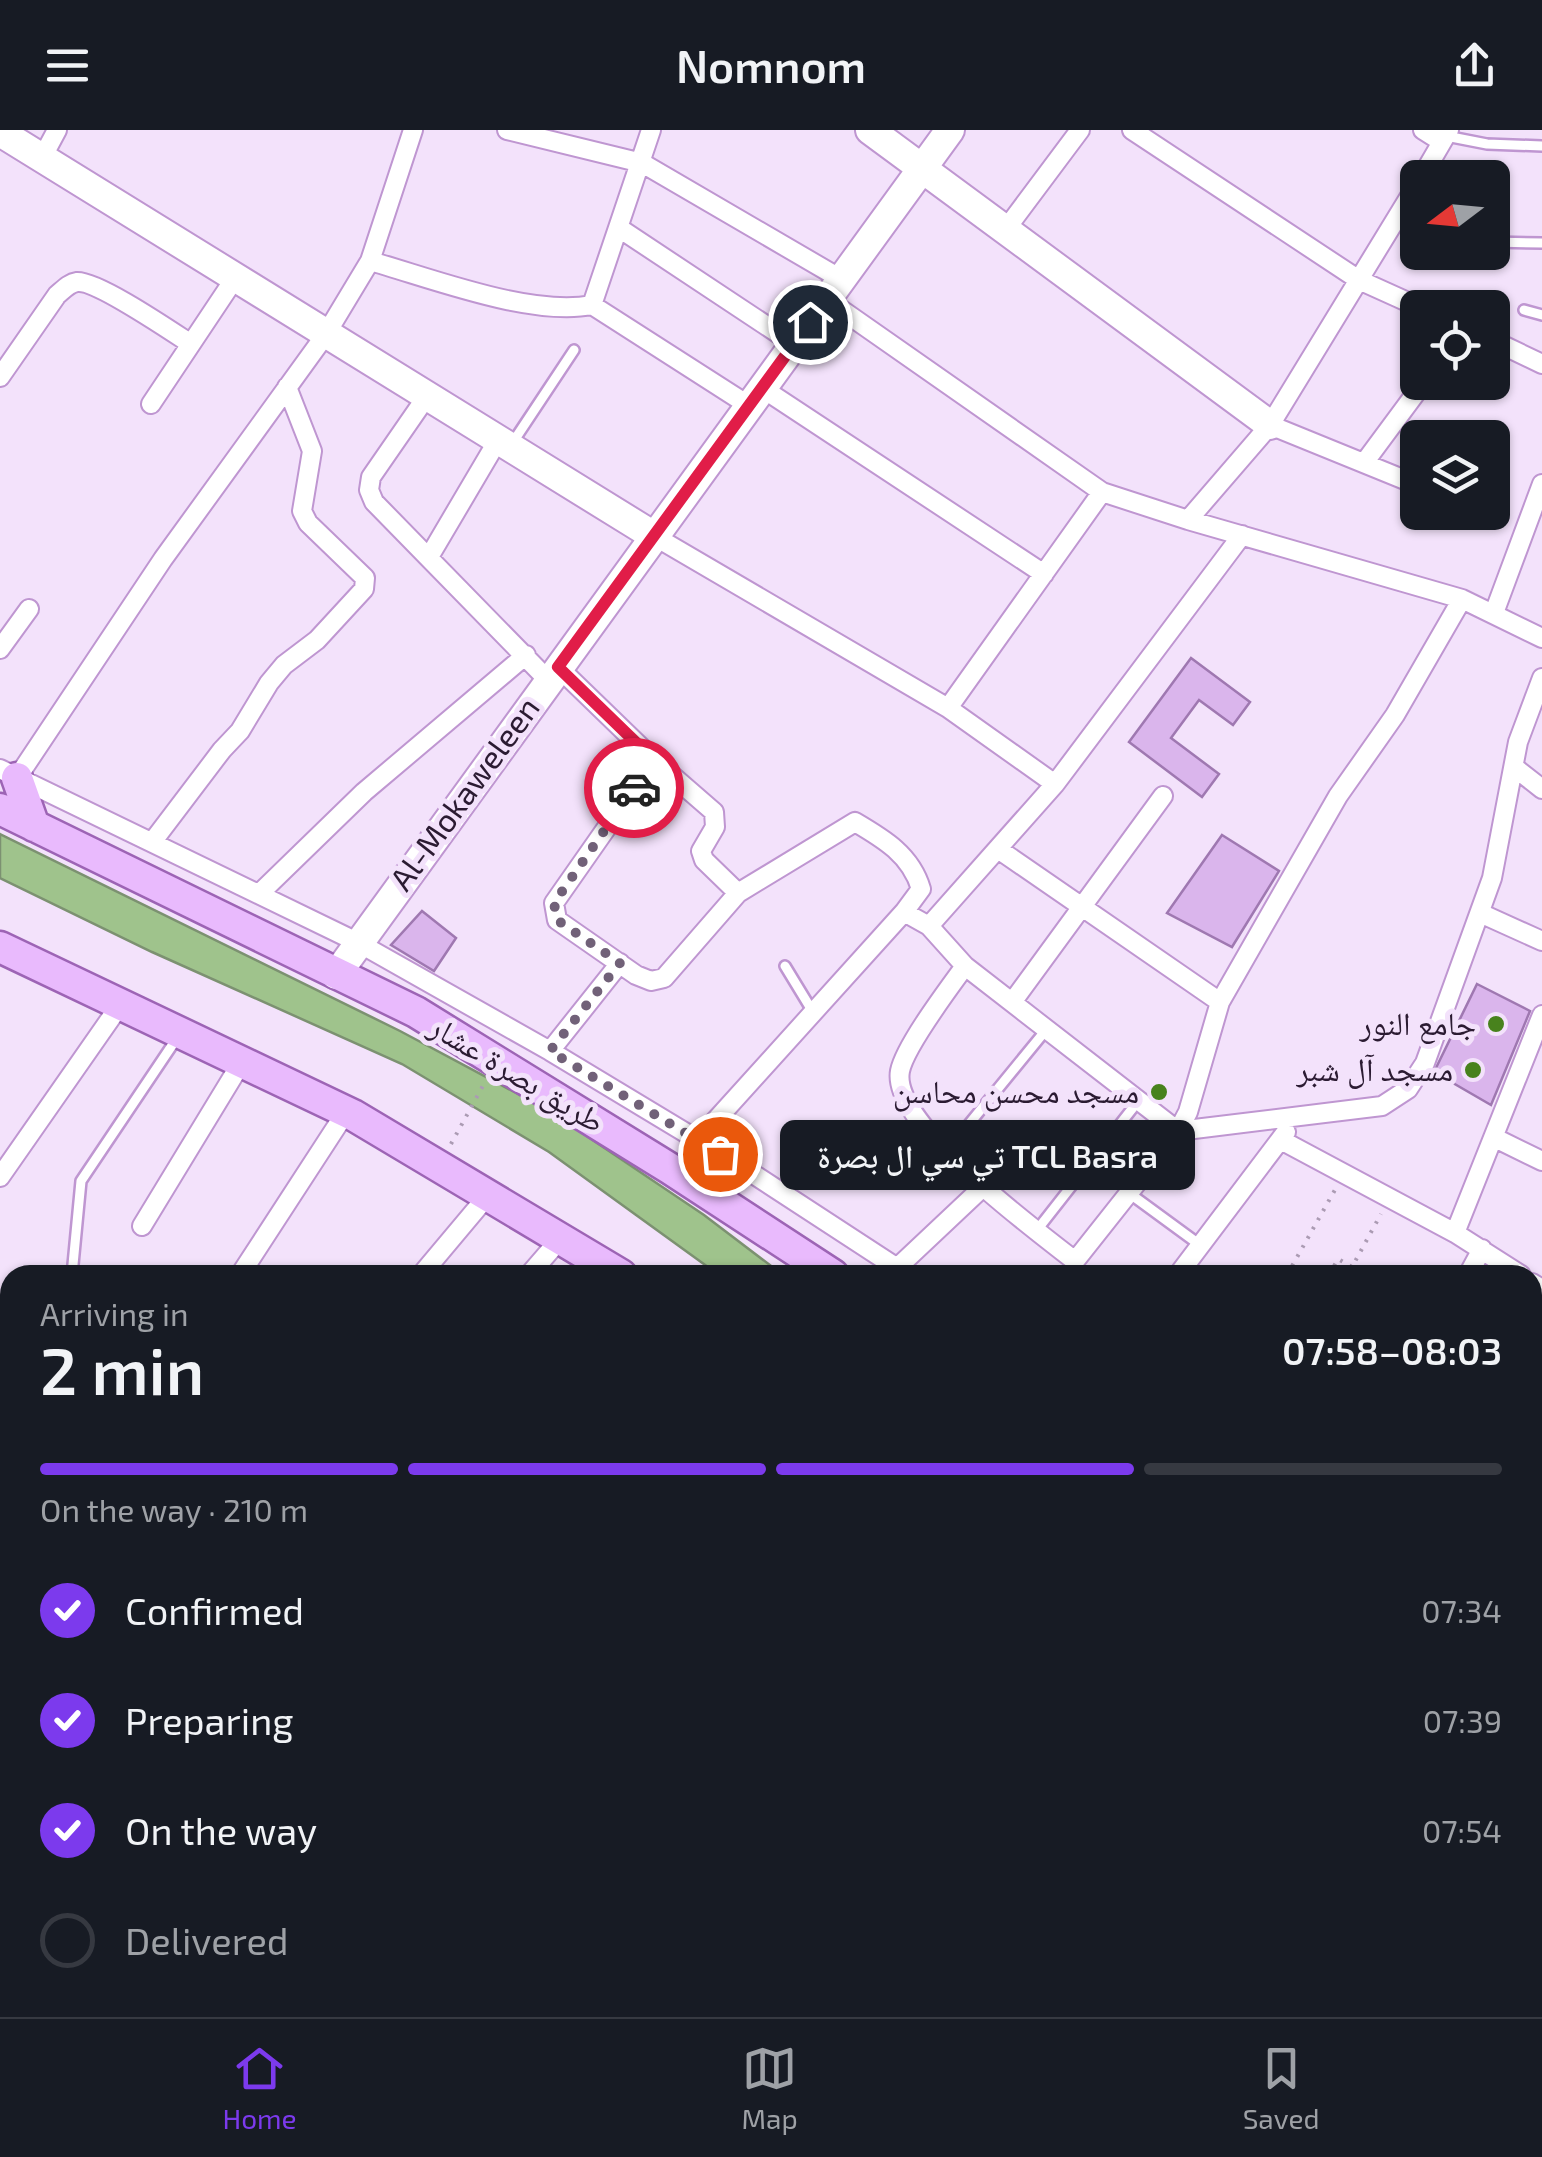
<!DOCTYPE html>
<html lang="en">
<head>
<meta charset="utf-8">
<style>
	body { margin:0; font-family:"Exo 2","Noto Naskh Arabic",sans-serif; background:#242831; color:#f1f3f6; height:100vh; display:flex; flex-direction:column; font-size:38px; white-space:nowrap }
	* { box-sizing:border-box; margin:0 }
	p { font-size:32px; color:#9ea1a6 }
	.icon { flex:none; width:55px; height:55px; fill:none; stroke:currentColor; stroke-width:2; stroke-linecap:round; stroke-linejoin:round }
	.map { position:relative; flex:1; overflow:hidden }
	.details { position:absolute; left:0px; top:1135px; width:1542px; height:752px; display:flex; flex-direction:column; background:#171b24; border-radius:30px 30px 0 0; box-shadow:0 2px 8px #0004 }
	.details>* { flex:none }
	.needle { width:65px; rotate:254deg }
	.tools { position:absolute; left:1400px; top:30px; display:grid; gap:20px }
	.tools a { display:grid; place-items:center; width:110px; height:110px; border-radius:15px; background:#171b24; box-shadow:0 2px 8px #0004; font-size:50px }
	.pin { position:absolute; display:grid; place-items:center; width:85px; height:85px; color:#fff; margin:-42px; border:5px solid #fff; border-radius:50%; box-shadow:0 2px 10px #0007 }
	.courier { position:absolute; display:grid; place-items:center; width:100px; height:100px; margin:-50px; border:8px solid #e11d48; border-radius:50%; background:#fff; color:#222; box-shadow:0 2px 12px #0007 }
	.bubble { position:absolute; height:70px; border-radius:15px; background:#171b24; box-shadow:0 2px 8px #0004; font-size:32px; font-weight:600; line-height:70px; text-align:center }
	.summary em { font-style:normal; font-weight:600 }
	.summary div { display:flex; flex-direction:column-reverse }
	.summary { display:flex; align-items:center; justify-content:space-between; height:170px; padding:0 40px }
	h1 { font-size:65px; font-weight:600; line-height:75px }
	.bar { display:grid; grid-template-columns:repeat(4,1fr); gap:15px 10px; align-content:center; height:120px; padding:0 40px }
	.bar i { height:12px; border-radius:8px; background:#363941 }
	.bar .selected { background:#7c3aed }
	.bar p { grid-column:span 4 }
	ol { padding:0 40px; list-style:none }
	li { display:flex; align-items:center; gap:30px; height:110px }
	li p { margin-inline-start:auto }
	li .icon { padding:10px; border-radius:50%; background:#7c3aed; color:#fff; stroke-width:4 }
	li:last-child { color:#9ea1a6 }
	li i { width:55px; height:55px; border:5px solid #363941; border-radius:50% }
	header { display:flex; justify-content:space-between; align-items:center; height:130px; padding:0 40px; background:#171b24; font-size:45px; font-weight:600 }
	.tab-bar { display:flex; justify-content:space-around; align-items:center; height:140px; border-top:2px solid #363941; background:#171b24; font-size:28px; color:#9ea1a6 }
	.tab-bar a { display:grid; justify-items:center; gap:5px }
	.tab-bar .selected { color:#7c3aed }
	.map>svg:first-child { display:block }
	.water { fill:#9fc38c; stroke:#7c9171; stroke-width:2.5 }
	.building { fill:#dab5ec; stroke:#9f78b1; stroke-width:2.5 }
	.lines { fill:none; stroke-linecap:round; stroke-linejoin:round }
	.lane-casing { stroke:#bf96d1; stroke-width:14 }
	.street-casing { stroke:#bf96d1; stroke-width:22 }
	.secondary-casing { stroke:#bf96d1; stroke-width:32 }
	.primary-casing { stroke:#9d64b5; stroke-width:35 }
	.path { stroke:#ab9bb3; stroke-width:4; stroke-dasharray:2.5 8; stroke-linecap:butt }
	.lane { stroke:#fff; stroke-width:9 }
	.street { stroke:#fff; stroke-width:18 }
	.secondary { stroke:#fff; stroke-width:28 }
	.primary { stroke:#e9bafd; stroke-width:30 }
	.done { stroke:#716178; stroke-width:10; stroke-dasharray:0 18 }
	.route { stroke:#e11d48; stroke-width:12 }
	.poi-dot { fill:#48821d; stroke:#f3e2fb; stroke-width:4 }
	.labels { text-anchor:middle; stroke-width:10; stroke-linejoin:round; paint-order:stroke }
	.street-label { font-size:32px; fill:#2b1b32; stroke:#f3e2fb }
	.poi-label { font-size:32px; fill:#2b1b32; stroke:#f3e2fb; text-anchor:end }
</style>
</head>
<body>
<header><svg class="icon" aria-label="menu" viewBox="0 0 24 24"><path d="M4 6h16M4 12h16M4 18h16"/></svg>Nomnom<svg class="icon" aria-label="share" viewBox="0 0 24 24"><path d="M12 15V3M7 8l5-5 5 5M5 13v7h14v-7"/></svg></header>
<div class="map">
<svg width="1542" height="1887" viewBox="0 0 1542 1887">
	<rect width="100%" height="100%" fill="#f3e2fb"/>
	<!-- water -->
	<path class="water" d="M0 704 400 901 548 980 704 1085 783 1145H719L549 1022 402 934 152 822 0 748Z"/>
	<!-- building -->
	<path class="building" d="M1191 528 1250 572 1233 595 1199 570 1171 608 1219 644 1202 667 1129 612Z
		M1222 705 1279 741 1232 817 1167 783Z
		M422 781 456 808 434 841 391 815Z
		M1477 854 1530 881 1491 975 1434 942Z"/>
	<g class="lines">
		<!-- lane casing -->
		<g class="lane-casing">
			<path id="lane" d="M1446 6 1487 14 1542 16
				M1492 112 1542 113
				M1524 180 1542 185
				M511 315 574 220
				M785 836 813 882
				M947 1021 1046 900
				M1129 1063 1200 1115
				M1037 1100 1139 970
				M72 1145 81 1051 179 905
				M1532 1396 1542 1380
				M0 1742 10 1749
				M179 1878 191 1887"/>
		</g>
		<!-- street casing -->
		<g class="street-casing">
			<path id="street" d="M507 0 642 33 841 149
				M651 0 592 175 748 275
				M1132 0 1359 150 1421 178
				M1423 0 1442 12
				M42 28 57 0
				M1421 48 1449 0
				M619 98 794 214
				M1006 99 1080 0
				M370 131C431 148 531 187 592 175
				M826 169 1102 362 1188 390 1462 469 1542 508
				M1492 210 1542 234
				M0 247 57 165C63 160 69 153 77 152 96 150 171 201 191 214
				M762 258 1044 444
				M427 266 371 347 369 360 374 372 548 550
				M151 274 235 148
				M1270 295 1410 352
				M1364 333 1424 252
				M1188 390 1270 295 1418 53
				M654 406 948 578 1055 654
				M429 427 498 310
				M1494 483 1542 354
				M0 519 29 479
				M558 537 654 630 714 682 715 697 701 721 704 730 738 763
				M948 578 1102 362
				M654 630 554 773 557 790 636 845 651 851 664 848 738 763 855 692C884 709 911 725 921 759L904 782
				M1514 637 1542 659
				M0 639 357 812 550 921 744 1038 908 1145
				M17 648 163 429 326 204 370 131 413 0
				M153 711 222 620 240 601 269 553 284 535 317 510 364 459 365 448 308 393 302 381 312 321 287 257
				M998 719 1220 872
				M259 764 364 662 526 525
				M1480 783 1542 811
				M929 796 1055 654 1242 405
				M965 836C949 858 905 916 900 941 890 994 1036 1100 1075 1131
				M1013 871 1163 666
				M550 921 620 833
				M1495 1008 1542 1031
				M1281 1010 1455 1103 1521 1145
				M697 1011 904 782 929 796 965 836 1178 1001 1382 976 1408 959 1425 933 1492 748 1518 612 1542 548
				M0 1047 120 875
				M142 1096 243 930
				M1455 1103 1542 885
				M898 1137 983 1057
				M240 1145 346 982
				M421 1145 489 1064
				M529 1145 561 1108
				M1072 1145 1075 1131 1178 1001 1188 982 1220 872 1338 666 1395 585 1462 469
				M1178 1145 1286 1002
				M1468 1145 1482 1119
				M1532 1153 1542 1159
				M0 1494 10 1504
				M1532 1512 1542 1518
				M1532 1646 1542 1633
				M0 1839 10 1827
				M536 1878 546 1887
				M813 1878 820 1887
				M1173 1878 1177 1887
				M1249 1878 1254 1887
				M1382 1878 1396 1887
				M206 1887 216 1878
				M601 1887 610 1878
				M732 1887 741 1878
				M908 1887 922 1878
				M1085 1887 1101 1878"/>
		</g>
		<!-- secondary casing -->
		<g class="secondary-casing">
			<path id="secondary" d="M870 0 1270 295
				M0 2 654 406
				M336 845 950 0
				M1316 1878 1322 1887
				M394 1887 406 1878"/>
		</g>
		<!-- primary casing -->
		<g class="primary-casing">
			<path id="primary" d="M17 648 34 696
				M0 679 416 882 669 1038 833 1145
				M0 817 353 985 621 1145
				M1532 1750 1542 1758
				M1532 1797 1542 1805"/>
		</g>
		<!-- path -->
		<path class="path" d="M451 1014 485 952
			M1287 1145 1336 1058
			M1329 1145 1338 1129 1352 1137 1381 1084"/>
		<!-- lane -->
		<use href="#lane" class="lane"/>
		<!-- street -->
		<use href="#street" class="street"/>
		<!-- secondary -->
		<use href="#secondary" class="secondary"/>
		<!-- primary -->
		<use href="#primary" class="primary"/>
	</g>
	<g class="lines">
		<!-- done -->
		<path class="done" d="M634 658 554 773 557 790 620 833 550 921 720 1024"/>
		<!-- route -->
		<path class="route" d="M634 658 654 630 558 537 810 192"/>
	</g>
	<!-- markers -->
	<g class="poi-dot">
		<circle cx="1496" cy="894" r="10"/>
		<circle cx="1473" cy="940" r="10"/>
		<circle cx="1159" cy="962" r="10"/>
	</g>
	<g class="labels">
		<!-- street labels -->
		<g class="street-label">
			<text transform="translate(465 664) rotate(-54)" y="11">Al-Mokaweleen</text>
			<text transform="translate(517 944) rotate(31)" y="11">طريق بصرة عشار</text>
		</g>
		<!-- poi labels -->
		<g class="poi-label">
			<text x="1476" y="905">جامع النور</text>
			<text x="1453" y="951">مسجد آل شبر</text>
			<text x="1139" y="973">مسجد محسن محاسن</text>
		</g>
	</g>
</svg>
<div class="tools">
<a><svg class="needle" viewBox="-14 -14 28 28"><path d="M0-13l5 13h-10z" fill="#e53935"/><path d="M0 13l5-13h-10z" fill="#9ea1a6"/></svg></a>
<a><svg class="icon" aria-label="locate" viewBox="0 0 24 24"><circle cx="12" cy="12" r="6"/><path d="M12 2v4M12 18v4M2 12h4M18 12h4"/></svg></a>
<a><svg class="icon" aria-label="layers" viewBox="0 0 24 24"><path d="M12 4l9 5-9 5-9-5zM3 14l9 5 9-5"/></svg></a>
</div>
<div class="pin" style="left:720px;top:1024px;background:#ea580c"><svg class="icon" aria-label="bag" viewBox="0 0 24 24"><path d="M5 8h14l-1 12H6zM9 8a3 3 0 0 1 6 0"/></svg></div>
<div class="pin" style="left:810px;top:192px;background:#1f2937"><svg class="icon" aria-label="home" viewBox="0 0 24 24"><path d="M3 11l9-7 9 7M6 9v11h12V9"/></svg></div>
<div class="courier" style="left:634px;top:658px"><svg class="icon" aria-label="car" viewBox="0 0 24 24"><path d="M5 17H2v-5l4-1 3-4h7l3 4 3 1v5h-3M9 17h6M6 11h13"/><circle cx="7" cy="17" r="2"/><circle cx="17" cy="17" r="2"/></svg></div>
<div class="bubble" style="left:780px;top:990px;width:415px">تي سي ال بصرة TCL Basra</div>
<section class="details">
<div class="summary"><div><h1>2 min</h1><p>Arriving in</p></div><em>07:58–08:03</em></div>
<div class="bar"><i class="selected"></i><i class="selected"></i><i class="selected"></i><i></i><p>On the way · 210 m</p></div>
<ol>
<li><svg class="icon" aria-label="check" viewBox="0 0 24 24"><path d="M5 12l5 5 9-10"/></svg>Confirmed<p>07:34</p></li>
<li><svg class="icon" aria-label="check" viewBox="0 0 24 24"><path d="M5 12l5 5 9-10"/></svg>Preparing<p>07:39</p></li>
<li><svg class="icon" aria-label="check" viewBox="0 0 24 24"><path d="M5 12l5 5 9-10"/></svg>On the way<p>07:54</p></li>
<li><i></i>Delivered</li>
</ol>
</section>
</div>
<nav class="tab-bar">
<a class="selected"><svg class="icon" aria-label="home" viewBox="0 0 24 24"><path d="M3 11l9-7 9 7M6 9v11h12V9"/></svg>Home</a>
<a><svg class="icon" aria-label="map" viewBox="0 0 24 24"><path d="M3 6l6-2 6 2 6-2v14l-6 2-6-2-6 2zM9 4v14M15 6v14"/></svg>Map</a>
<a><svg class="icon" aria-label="saved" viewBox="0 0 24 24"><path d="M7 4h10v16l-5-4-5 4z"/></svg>Saved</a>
</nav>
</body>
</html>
